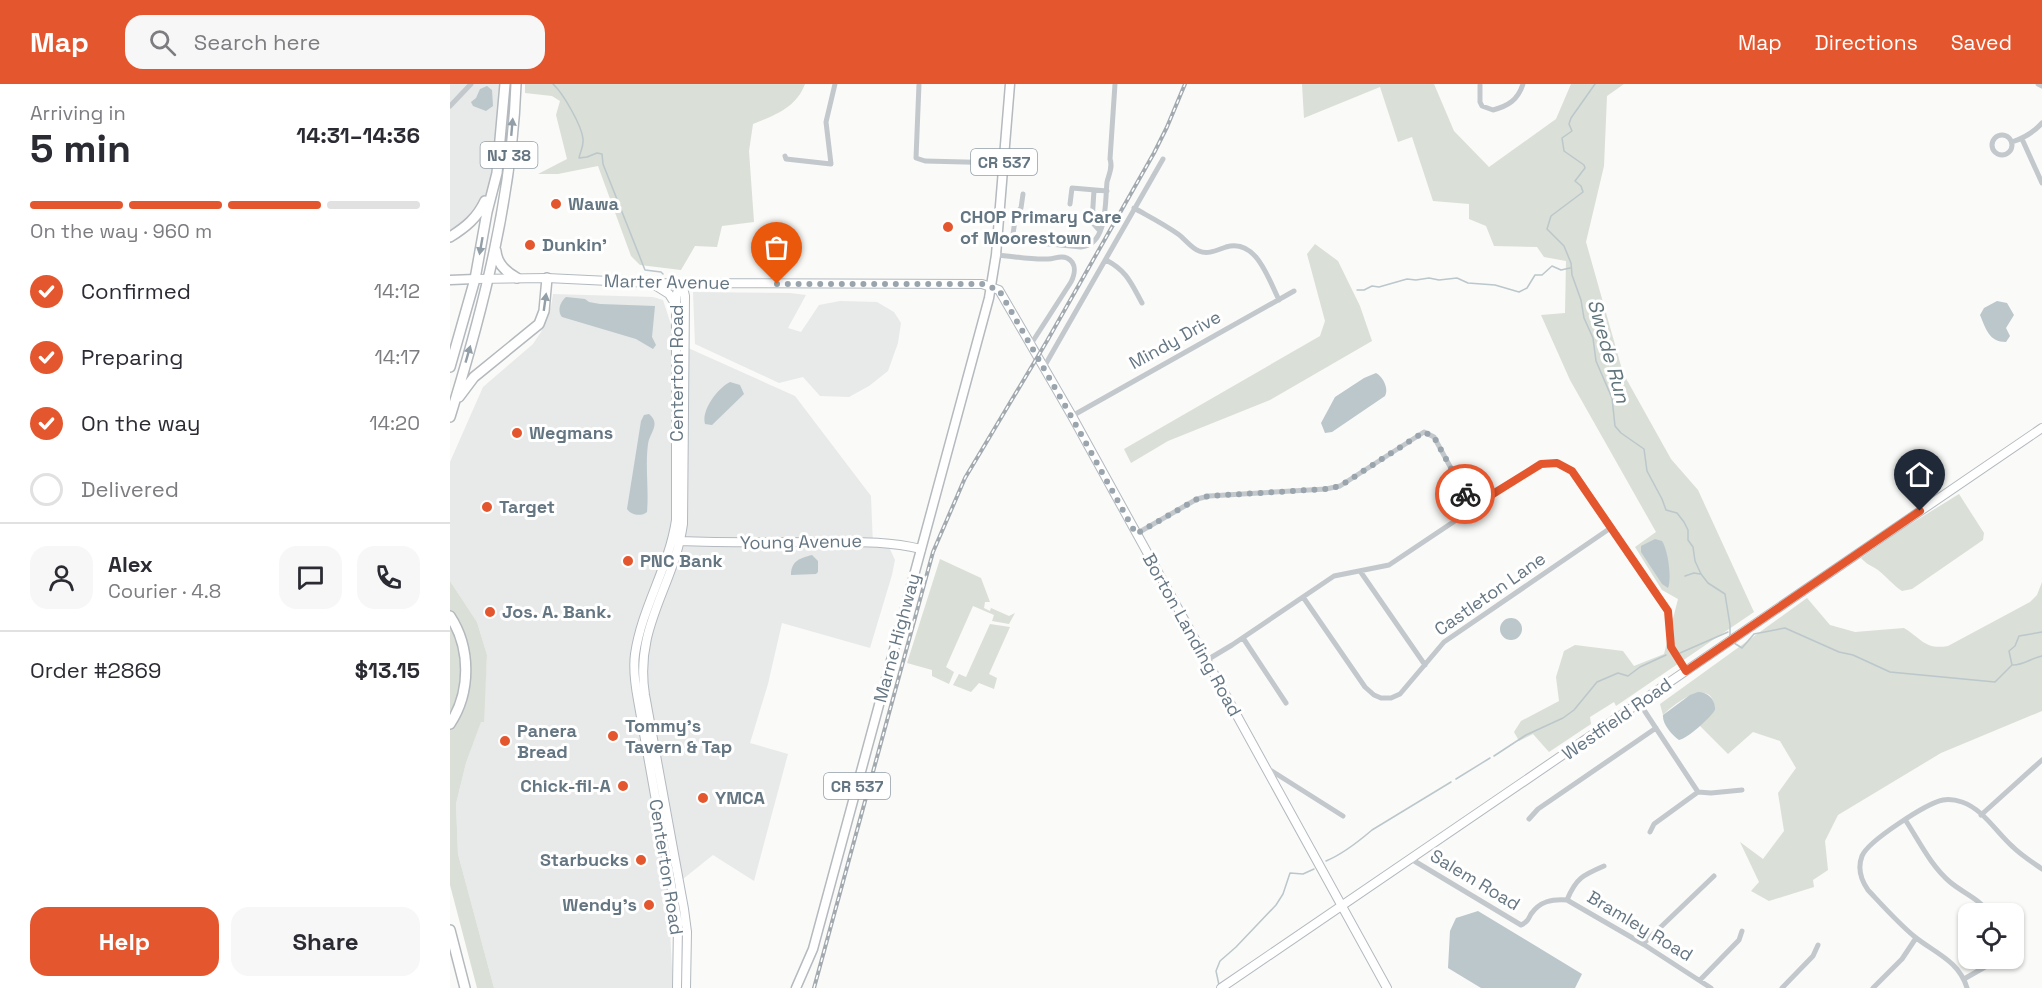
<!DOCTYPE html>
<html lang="en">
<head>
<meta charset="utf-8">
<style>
	body { margin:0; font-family:"Space Grotesk",sans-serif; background:#f7f7f7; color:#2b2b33; height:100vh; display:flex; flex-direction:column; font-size:22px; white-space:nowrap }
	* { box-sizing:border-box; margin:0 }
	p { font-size:20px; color:#7c7c81 }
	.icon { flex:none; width:33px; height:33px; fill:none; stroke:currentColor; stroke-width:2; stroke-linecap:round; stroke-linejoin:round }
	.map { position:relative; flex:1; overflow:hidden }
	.side { display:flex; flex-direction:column; background:#fff; width:450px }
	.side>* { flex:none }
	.controls { position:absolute; left:1508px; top:819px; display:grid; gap:12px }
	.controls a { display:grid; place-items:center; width:66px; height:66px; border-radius:12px; background:#fff; box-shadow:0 2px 4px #0004; font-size:30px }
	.pin { position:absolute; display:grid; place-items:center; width:51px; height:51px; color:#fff; margin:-62px -26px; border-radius:50% 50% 50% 0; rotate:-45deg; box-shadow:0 0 6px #0007 }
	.pin .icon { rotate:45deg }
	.courier { position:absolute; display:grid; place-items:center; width:60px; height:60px; margin:-30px; border:4px solid #e4572e; border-radius:50%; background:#fff; color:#222; box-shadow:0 2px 8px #0007 }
	.overview em { font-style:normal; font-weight:800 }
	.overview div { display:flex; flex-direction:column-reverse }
	.overview { display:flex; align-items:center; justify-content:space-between; height:102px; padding:0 30px }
	h1 { font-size:39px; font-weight:800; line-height:45px }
	.bar { display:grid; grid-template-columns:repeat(4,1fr); gap:9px 6px; align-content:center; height:72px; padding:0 30px }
	.bar i { height:8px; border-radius:4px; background:#e1e1e2 }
	.bar .active { background:#e4572e }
	.bar p { grid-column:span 4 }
	.line { display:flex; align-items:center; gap:15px; padding:0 30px; border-top:2px solid #e1e1e2 }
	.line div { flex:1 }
	.round { display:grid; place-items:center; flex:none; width:63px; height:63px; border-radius:18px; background:#f7f7f7 }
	ol { padding:0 30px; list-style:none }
	li { display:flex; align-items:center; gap:18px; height:66px }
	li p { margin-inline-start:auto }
	li .icon { padding:6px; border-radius:50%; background:#e4572e; color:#fff; stroke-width:4 }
	li:last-child { color:#7c7c81 }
	li i { width:33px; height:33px; border:3px solid #e1e1e2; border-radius:50% }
	.button { display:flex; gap:12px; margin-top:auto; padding:12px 30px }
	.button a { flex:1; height:69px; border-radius:18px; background:#e4572e; color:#fff; font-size:24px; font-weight:800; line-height:69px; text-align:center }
	.button a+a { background:#f7f7f7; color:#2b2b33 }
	header { display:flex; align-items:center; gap:36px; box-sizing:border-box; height:84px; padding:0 30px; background:#e4572e; color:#fff }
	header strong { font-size:28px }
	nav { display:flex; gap:33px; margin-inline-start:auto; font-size:21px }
	.search { width:420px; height:54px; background:#f7f7f7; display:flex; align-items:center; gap:15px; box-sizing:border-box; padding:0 21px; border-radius:18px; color:#7c7c81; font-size:22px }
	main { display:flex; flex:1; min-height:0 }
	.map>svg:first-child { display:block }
	.built { fill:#e8e9e9 }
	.green { fill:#dadfd7 }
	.water { fill:#bbc7cb }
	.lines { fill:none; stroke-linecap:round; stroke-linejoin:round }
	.stream { stroke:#bbc7cb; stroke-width:1.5 }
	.secondary-casing { stroke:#b3babf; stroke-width:10 }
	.primary-casing { stroke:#b5babe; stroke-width:11 }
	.highway-casing { stroke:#b4b9bd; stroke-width:12 }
	.street { stroke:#c3c8cc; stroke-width:5 }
	.secondary { stroke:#fff; stroke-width:8 }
	.primary { stroke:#fff; stroke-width:8 }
	.highway { stroke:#fff; stroke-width:9 }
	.rail-casing { stroke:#a2aab0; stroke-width:4 }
	.rail { stroke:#fff; stroke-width:1.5; stroke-dasharray:4.5; stroke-linecap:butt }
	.oneway { fill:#939fa8 }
	.done { stroke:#99a4ac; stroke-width:6; stroke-dasharray:0 10.8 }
	.route { stroke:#e4572e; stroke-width:8 }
	.poi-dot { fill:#e4572e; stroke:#fff; stroke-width:2 }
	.labels { text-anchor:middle; stroke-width:6; stroke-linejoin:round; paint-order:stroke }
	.shield { fill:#fff; stroke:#939fa8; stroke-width:1.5 }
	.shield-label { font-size:16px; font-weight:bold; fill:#657683 }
	.poi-label { font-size:18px; font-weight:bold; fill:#657683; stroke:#fff; text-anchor:start }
	.street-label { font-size:18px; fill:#657683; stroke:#fff }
	.water-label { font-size:20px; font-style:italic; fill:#60757c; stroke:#fff }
</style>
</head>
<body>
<header>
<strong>Map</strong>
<div class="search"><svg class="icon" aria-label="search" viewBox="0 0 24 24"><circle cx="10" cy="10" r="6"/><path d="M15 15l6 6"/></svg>Search here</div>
<nav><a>Map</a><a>Directions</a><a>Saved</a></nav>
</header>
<main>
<section class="side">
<div class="overview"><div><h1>5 min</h1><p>Arriving in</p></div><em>14:31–14:36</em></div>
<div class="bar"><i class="active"></i><i class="active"></i><i class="active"></i><i></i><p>On the way · 960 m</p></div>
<ol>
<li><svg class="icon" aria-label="check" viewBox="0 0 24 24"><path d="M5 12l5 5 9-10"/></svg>Confirmed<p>14:12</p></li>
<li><svg class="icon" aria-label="check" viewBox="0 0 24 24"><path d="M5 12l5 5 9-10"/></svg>Preparing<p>14:17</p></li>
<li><svg class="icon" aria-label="check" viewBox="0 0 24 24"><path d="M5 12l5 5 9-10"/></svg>On the way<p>14:20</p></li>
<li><i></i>Delivered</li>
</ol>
<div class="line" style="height:108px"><a class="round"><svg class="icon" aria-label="person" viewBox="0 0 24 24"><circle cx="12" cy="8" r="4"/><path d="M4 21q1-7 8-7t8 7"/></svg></a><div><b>Alex</b><p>Courier · 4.8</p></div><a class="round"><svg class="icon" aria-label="chat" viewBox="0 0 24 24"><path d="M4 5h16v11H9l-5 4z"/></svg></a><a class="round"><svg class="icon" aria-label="phone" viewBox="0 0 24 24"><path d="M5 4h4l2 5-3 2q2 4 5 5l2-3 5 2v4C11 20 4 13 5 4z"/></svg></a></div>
<div class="line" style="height:78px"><div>Order #2869</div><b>$13.15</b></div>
<div class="button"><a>Help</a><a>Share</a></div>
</section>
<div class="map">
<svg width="1592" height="904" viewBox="0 0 1592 904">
	<rect width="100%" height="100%" fill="#fafaf8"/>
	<!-- built -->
	<path class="built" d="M0 0H55L47 89 35 117 0 153Z
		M243 208 340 209 356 211 338 244 351 248 369 221 390 217 427 218 444 228 451 239 448 259 438 287 419 302 399 313 370 312 353 293 329 299 245 260Z
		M103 210 203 213 213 216 227 259 345 312 421 412 423 462 439 463 445 476 442 491 420 564 332 539 318 600 300 659 338 670 304 797 263 771 218 807 223 904H44L8 770 6 720 16 679 31 637 33 638 37 571 27 538 0 497V378L33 303 83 260 91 248 101 222Z"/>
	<!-- green -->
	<path class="green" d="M75 0H355C346 24 325 31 303 40L299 67 304 138 272 142 267 163 245 162 231 186 190 181 181 172 148 82 108 90H88L117 75 106 31 110 17 102 12 75 9Z
		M852 0H984L1004 47 1039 83 1106 35 1121 0H1174L1157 12 1154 82 1136 158 1173 289 1221 375 1248 406 1304 528 1166 622 1164 618 1140 633 1141 640 1099 668 1083 650 1069 657 1064 648 1071 637 1109 617 1106 593 1114 567 1125 561 1173 567 1184 582 1214 570 1228 515 1212 506 1185 463 1206 448 1120 296 1091 231 1115 229 1116 177 1094 173 1087 163 1044 162 1036 142 1019 135V120L983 117 962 53 948 58 930 3 854 34Z
		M865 160 888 177 910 222 922 257 820 316 718 357 681 379 674 365 870 252 875 237 857 170Z
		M1509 410 1534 449 1533 456 1462 505 1452 507C1443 501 1437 493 1428 486 1422 482 1416 480 1411 474L1454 444Z
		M490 475 531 494 540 518H535L534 524 540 527 541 524 559 532 565 529 559 540 542 537 544 531 523 522 496 583 504 588 499 600 482 592V586L457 579Z
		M0 497 27 538 37 571 34 638H31L16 679 6 720 8 770 44 904H27L0 801Z
		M1592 498V627L1491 669 1388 731 1375 757 1378 786 1363 796 1364 803 1319 817 1301 807 1309 798 1290 758 1313 775 1334 747 1328 709 1346 684 1330 657 1303 648 1278 670 1249 641 1265 626C1263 591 1226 618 1213 631L1210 620 1357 514 1380 541 1405 548 1454 544C1472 555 1475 566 1498 562L1580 518 1587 511Z
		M540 540 560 543 539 590 547 594 544 605 529 599 521 608 503 601 509 590 516 593Z"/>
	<!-- water -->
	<path class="water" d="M37 2 42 6 43 22 36 27 23 22 21 18 26 14 30 5Z
		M116 213 135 215 139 218 150 220 205 222 202 253 206 261 203 265 186 255 112 233C107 227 110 218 116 213Z
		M1547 217 1557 219 1564 231 1556 244 1560 252 1556 258C1539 258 1536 245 1530 231L1534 224Z
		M926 289C933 293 939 304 935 312L882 348 875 349 871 339 885 313 914 294Z
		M280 298 290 301 294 310 262 341 255 340C251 326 268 304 280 298Z
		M199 330C211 340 200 348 198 360 195 382 199 406 197 428 191 433 181 431 177 425L191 337 194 331Z
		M1205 455 1212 457C1218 466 1222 494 1218 504L1212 500 1191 468V462Z
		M362 471 368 477V488L366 490 341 491C341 477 350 474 362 471Z
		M1050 545a11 11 0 1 1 22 0a11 11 0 1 1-22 0Z
		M1248 608C1258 608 1266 616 1265 626 1260 634 1237 655 1229 656 1222 651 1212 640 1213 631L1240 611Z
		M1028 827 1132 890 1125 904H1031L998 884 1000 847 1006 834Z"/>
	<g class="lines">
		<!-- stream -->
		<path class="stream" d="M103 0C113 9 132 42 133 55 134 62 130 68 129 74L137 73 147 69 152 70 153 80 195 186 211 188 213 190
			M1145 0 1121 34 1119 40 1122 47 1112 54 1114 67 1134 81 1135 84 1125 97 1131 102 1133 108 1101 132 1097 145 1114 162 1121 179 1122 191 1131 216 1134 234 1143 254 1146 277 1162 314 1165 342 1171 349 1194 365 1197 387 1212 415 1216 426 1227 429 1234 438 1238 446V456L1243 463 1245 477 1251 490 1258 499 1275 510 1280 541V553
			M907 206H914L922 202 929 203 957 195 966 196 979 194 989 196 1007 194 1018 199 1045 201 1069 208 1077 204 1085 191H1092L1102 182 1111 186 1120 184
			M1235 492 1244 489 1250 490
			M1284 559 1292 564 1304 550 1335 544 1389 568 1403 571 1440 588 1545 598 1562 581
			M1230 569 1278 548
			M1562 581 1559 567 1565 562 1569 552 1592 548
			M1563 581C1574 581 1581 574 1592 572
			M1044 672 1076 651 1113 634 1124 626 1147 598 1168 589 1178 592 1190 583 1216 571
			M1006 695 1040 674
			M876 777C893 770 908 758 922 746L1001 698
			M769 901 766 887 770 877 786 863 826 821 833 810 840 789 853 790 864 785"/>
		<!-- secondary casing -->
		<g class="secondary-casing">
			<path id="secondary" d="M25 195 97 194 201 199 532 200 549 206 622 332 937 904
				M232 199 235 212 233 440C224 503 184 542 195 611L234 825 237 848 236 904
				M203 200 219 210 226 221
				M230 457C278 459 326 458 374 458 407 458 438 457 471 465
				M227 904 228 840 188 616C185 600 183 585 185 570 192 523 219 483 226 436V221L227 209 232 199
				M771 904 1592 344"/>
		</g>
		<!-- primary casing -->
		<g class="primary-casing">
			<path id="primary" d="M0 196 25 195
				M346 904 363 865 539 214 546 171 560 0"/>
		</g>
		<!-- highway casing -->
		<g class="highway-casing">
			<path id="highway" d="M0 153C16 143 27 134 35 117
				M46 167C47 180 56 188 67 194
				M0 283 25 195 37 128 47 89 55 0
				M9 313 24 293 89 240 94 227 97 194
				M0 333C33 226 62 113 66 0
				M0 532C21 564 21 608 0 640
				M0 846 15 904"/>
		</g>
		<!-- street -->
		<path class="street" d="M469 0 466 74 475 77 554 79
			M1030 0V18L1032 22 1043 26C1058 22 1068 16 1073 0
			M1588 0 1592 2
			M0 22 21 0
			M1542 61a10 10 0 1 1 20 0a10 10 0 1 1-20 0Z
			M1572 55 1592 99
			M1562 58C1574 54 1584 48 1592 39
			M335 72 336 75 381 80 376 38 385 0
			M644 106 642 138 650 147
			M620 120 622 104 657 107
			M684 124C698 132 714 140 728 150 735 155 741 164 749 167 758 171 767 166 776 163 806 154 818 194 829 216
			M548 155 631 163C658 161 655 117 657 98 659 90 663 83 660 75L665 0
			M562 157 566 129 571 124 573 110
			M546 171C563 172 581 176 598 175 605 175 610 171 617 174 627 179 625 190 621 198L581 260
			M656 176C677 187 681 199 692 219
			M594 283 713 75
			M622 332 844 207
			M686 450 747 415 759 412 876 405 890 402 974 348 984 353 1022 423
			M910 487 975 581
			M853 513 915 603 924 611 931 614H941L950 610 994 558 1162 443
			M793 554 836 619
			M757 576 782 561 884 492 939 481 1084 384C1098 375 1113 378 1125 389L1217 525 1220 535 1221 563 1236 587
			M1190 620 1248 708 1261 709 1292 706
			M817 684 893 732
			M1531 731 1592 676
			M1079 735 1088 725 1206 644
			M1456 737C1469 757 1481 782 1500 798 1513 809 1530 815 1540 830
			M1200 748 1204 740 1248 708
			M961 775 1071 841C1077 838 1078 836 1081 830 1090 817 1102 815 1117 816L1193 860 1261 904
			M1117 816C1126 794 1133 791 1154 782
			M1193 860 1264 792
			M1514 895 1535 883 1541 874
			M1250 896 1289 856 1292 847
			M1332 904 1363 872 1368 861
			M1423 904 1452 875 1466 854
			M1517 904C1509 877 1485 869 1465 853 1448 839 1433 822 1418 806 1411 796 1407 785 1412 772 1418 757 1477 719 1493 716 1499 715 1506 716 1512 718 1533 725 1547 749 1563 763 1571 771 1582 778 1592 785"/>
		<!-- secondary -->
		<use href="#secondary" class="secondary"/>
		<!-- primary -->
		<use href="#primary" class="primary"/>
		<!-- highway -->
		<use href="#highway" class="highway"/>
		<!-- rail casing -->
		<g class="rail-casing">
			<path id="rail" d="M364 904 483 468 515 394 597 257 704 69 717 43 735 0"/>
		</g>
		<!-- rail -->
		<use href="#rail" class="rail"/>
	</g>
	<!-- one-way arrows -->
	<defs><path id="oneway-solid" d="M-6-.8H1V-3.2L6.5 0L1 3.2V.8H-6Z" transform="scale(1.5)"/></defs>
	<g class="oneway">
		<use href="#oneway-solid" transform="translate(62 43) rotate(-85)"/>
		<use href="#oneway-solid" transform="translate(31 162) rotate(100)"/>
		<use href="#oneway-solid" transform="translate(95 218) rotate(-82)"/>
		<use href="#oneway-solid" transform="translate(18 270) rotate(-74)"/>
	</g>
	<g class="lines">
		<!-- done -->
		<path class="done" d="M327 200H532L549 206 621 332 686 450 747 415 759 412 876 405 890 402 974 348 984 353 1015 410"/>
		<!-- route -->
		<path class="route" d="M1015 410 1022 423 1091 380 1107 379 1122 387 1218 527 1221 563 1236 587 1470 427"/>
	</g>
	<!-- markers -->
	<g class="poi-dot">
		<circle cx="106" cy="120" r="6"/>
		<circle cx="498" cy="143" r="6"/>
		<circle cx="80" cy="161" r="6"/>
		<circle cx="67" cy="349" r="6"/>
		<circle cx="37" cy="423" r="6"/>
		<circle cx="178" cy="477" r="6"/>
		<circle cx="40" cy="528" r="6"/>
		<circle cx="163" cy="652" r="6"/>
		<circle cx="55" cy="657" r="6"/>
		<circle cx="173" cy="702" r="6"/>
		<circle cx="253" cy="714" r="6"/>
		<circle cx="191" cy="776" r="6"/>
		<circle cx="199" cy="821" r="6"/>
	</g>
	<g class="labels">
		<!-- shield labels -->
		<g class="shield">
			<rect x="30.5" y="58" width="57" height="26" rx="4.5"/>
			<rect x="521" y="65" width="66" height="26" rx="4.5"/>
			<rect x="374" y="689" width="66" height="26" rx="4.5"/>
		</g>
		<g class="shield-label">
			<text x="59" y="77">NJ 38</text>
			<text x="554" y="84">CR 537</text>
			<text x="407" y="708">CR 537</text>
		</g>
		<!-- poi labels -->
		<g class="poi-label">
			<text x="118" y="126">Wawa</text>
			<text x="510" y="139">CHOP Primary Care<tspan x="510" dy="21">of Moorestown</tspan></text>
			<text x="92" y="167">Dunkin'</text>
			<text x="79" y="355">Wegmans</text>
			<text x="49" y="429">Target</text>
			<text x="190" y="483">PNC Bank</text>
			<text x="52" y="534">Jos. A. Bank.</text>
			<text x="175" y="648">Tommy's<tspan x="175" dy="21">Tavern &amp; Tap</tspan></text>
			<text x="67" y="653">Panera<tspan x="67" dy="21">Bread</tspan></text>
			<text x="161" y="708" text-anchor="end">Chick-fil-A</text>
			<text x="265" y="720">YMCA</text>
			<text x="179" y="782" text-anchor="end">Starbucks</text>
			<text x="187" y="827" text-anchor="end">Wendy's</text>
		</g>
		<!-- street labels -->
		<g class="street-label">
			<text transform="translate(217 198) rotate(1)" y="6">Marter Avenue</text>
			<text transform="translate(725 256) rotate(-29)" y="6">Mindy Drive</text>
			<text transform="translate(227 289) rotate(-90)" y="6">Centerton Road</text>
			<text transform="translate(351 458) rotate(-1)" y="6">Young Avenue</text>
			<text transform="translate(1040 510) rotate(-35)" y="6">Castleton Lane</text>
			<text transform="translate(742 551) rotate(61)" y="6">Borton Landing Road</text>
			<text transform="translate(447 554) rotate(-75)" y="6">Marne Highway</text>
			<text transform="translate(1167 635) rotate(-35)" y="6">Westfield Road</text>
			<text transform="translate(216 783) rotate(81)" y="6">Centerton Road</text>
			<text transform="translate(1025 796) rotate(31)" y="6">Salem Road</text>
			<text transform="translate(1190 842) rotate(31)" y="6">Bramley Road</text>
		</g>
		<!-- water labels -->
		<g class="water-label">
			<text transform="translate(1159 267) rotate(74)" y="7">Swede Run</text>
		</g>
	</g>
</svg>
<div class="controls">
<a><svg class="icon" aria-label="locate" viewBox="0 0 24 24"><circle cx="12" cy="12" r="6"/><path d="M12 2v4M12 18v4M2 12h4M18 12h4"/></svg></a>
</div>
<div class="pin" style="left:327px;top:200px;background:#ea580c"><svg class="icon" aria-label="bag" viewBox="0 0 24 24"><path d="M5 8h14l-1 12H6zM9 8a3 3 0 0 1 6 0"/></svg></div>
<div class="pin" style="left:1470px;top:427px;background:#1f2937"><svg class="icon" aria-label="home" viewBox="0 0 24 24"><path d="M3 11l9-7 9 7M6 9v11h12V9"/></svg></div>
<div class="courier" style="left:1015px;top:410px"><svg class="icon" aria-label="bike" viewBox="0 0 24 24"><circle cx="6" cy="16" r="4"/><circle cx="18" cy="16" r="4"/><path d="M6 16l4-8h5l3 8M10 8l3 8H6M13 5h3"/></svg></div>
</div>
</main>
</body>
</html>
